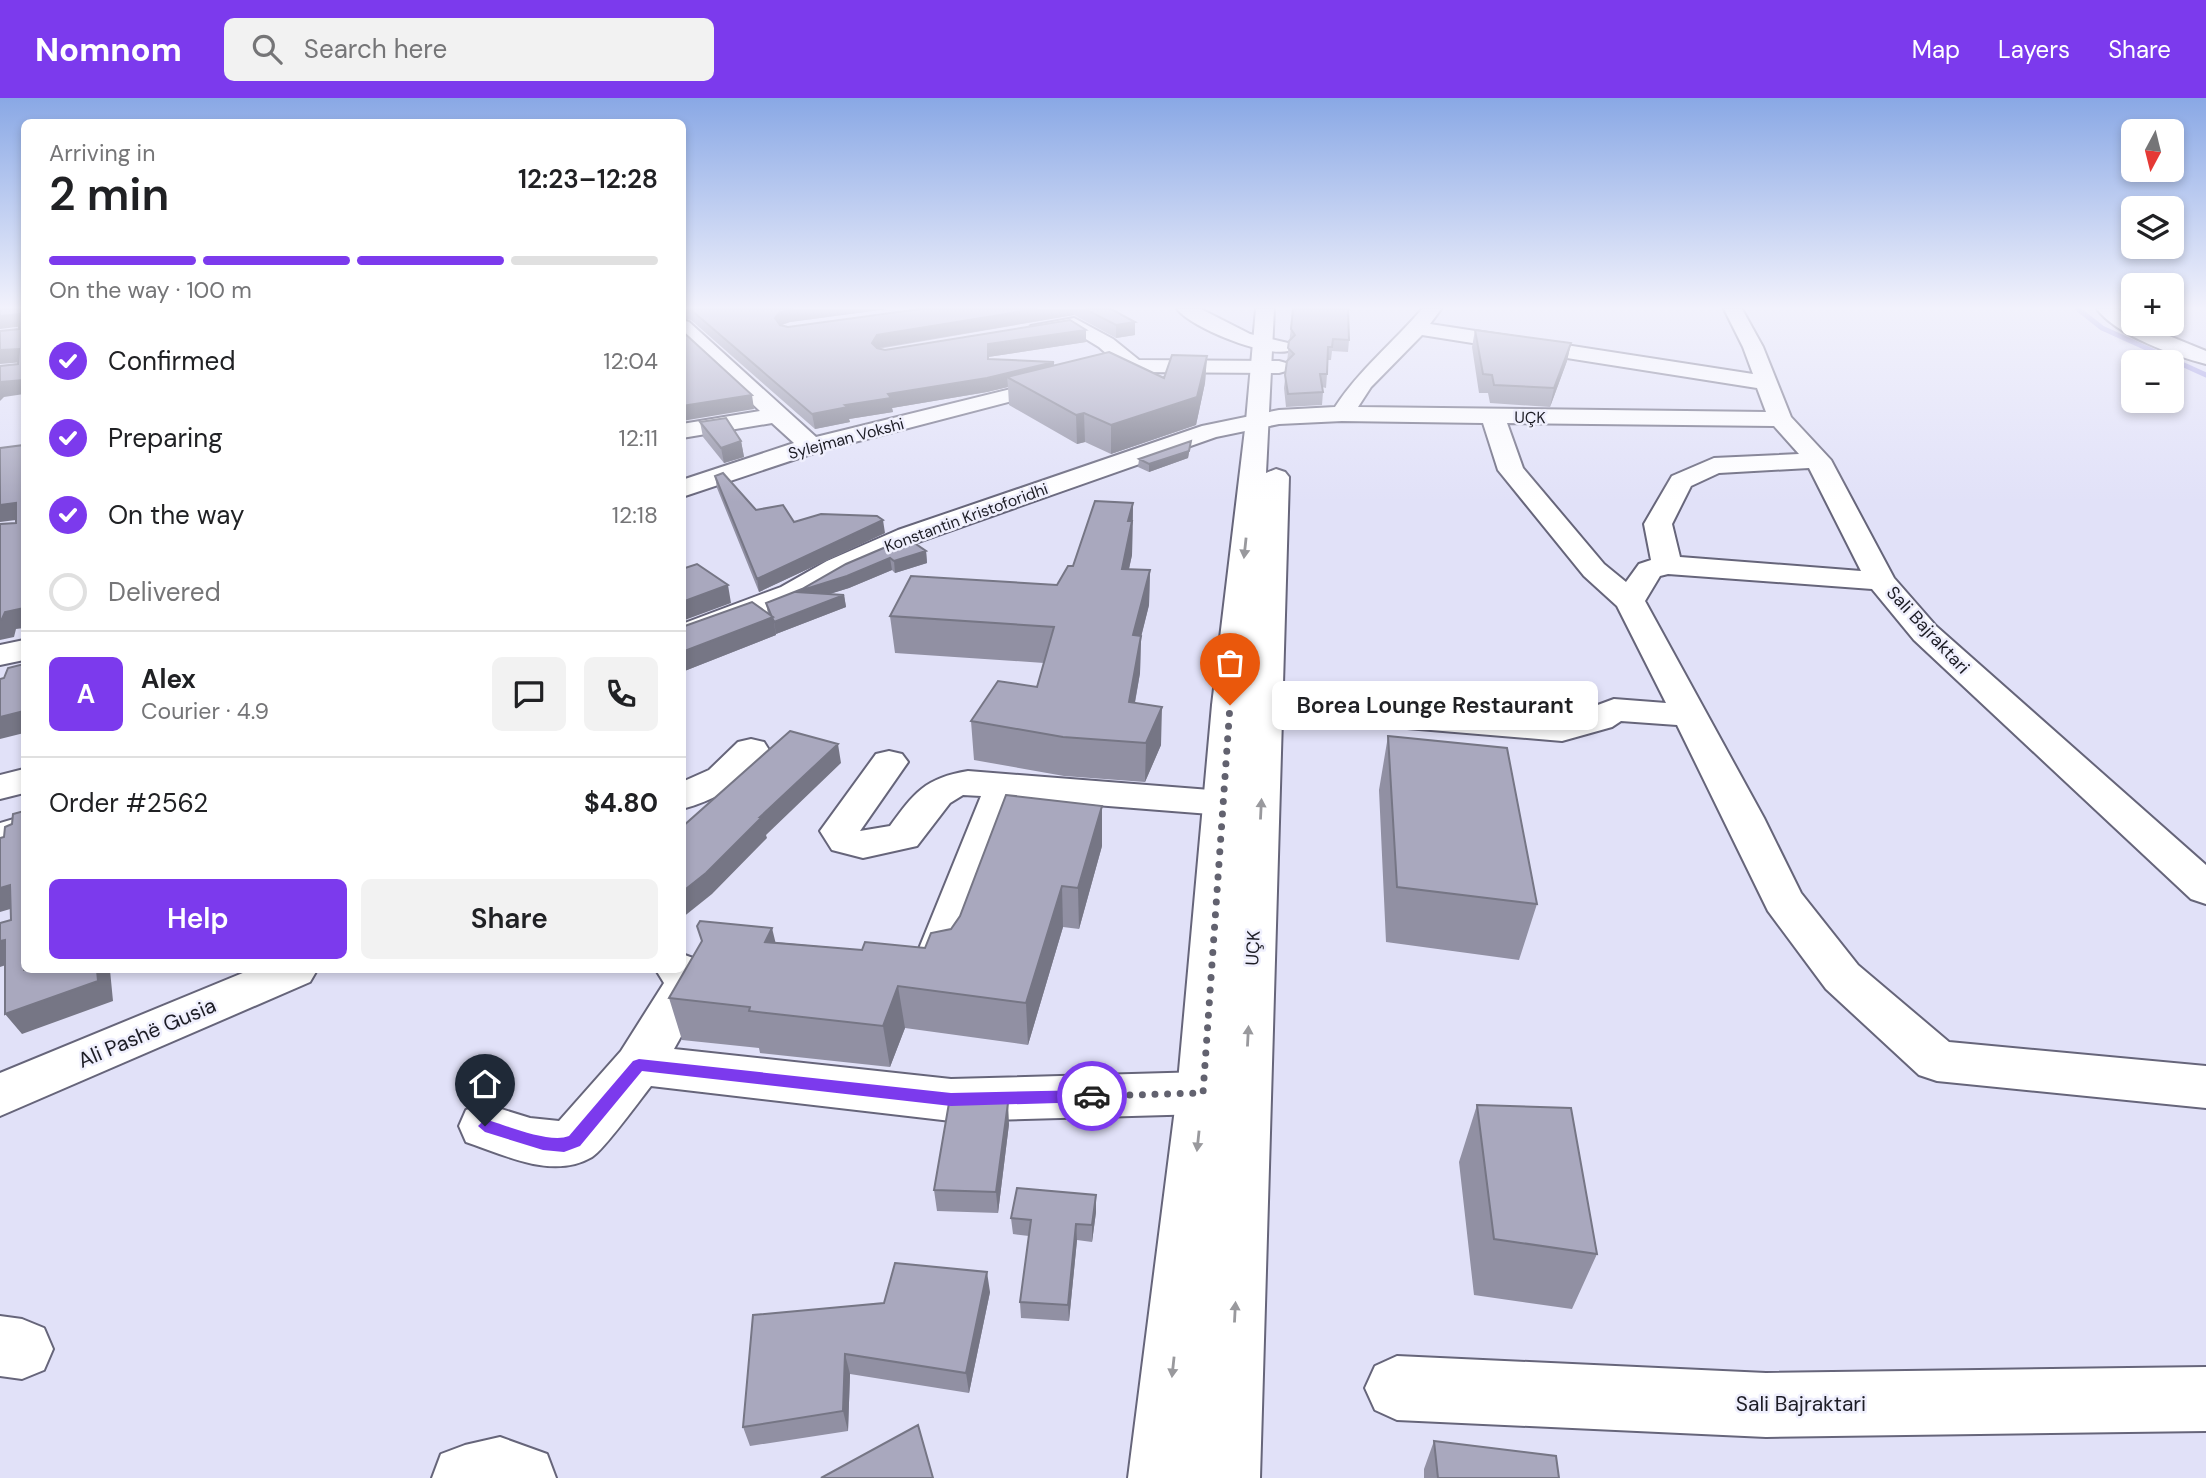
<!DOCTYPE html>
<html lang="en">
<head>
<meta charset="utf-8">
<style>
	body { margin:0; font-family:"DM Sans",sans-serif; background:#f2f2f2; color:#202124; height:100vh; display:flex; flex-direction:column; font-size:26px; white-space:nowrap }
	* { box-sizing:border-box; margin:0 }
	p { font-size:23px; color:#757577 }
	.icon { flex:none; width:38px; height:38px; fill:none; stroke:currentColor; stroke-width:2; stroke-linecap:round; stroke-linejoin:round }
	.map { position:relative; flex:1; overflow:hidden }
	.side { position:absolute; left:21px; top:21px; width:665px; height:854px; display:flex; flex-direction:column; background:#fff; border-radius:10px; box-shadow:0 4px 10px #0003 }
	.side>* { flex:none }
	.needle { width:46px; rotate:187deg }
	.tools { position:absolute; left:2121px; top:21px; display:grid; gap:14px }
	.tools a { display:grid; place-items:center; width:63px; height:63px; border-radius:10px; background:#fff; box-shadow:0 4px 10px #0003; font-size:35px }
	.pin { position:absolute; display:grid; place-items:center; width:60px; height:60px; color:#fff; margin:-72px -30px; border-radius:50% 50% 50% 0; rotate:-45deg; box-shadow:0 0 7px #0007 }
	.pin .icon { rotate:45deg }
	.courier { position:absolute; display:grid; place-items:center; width:70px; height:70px; margin:-35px; border:5px solid #7c3aed; border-radius:50%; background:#fff; color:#222; box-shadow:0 2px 9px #0007 }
	.bubble { position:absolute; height:49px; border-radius:10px; background:#fff; box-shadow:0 4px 10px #0003; font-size:23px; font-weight:600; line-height:49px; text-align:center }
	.overview em { font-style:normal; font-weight:600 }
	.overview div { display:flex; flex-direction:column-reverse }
	.overview { display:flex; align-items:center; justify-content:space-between; height:119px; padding:0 28px }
	h1 { font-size:46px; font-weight:600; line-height:52px }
	.bar { display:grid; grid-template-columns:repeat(4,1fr); gap:10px 7px; align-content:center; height:84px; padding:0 28px }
	.bar i { height:9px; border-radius:5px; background:#e0e0e0 }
	.bar .on { background:#7c3aed }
	.bar p { grid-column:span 4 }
	.line { display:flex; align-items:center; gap:18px; padding:0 28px; border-top:2px solid #e0e0e0 }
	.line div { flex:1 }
	.round { display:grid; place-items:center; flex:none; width:74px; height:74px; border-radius:10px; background:#f2f2f2 }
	ol { padding:0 28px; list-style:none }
	li { display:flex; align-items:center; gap:21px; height:77px }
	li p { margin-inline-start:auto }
	li .icon { padding:7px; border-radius:50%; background:#7c3aed; color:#fff; stroke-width:4 }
	li:last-child { color:#757577 }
	li i { width:38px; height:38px; border:4px solid #e0e0e0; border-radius:50% }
	.button { display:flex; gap:14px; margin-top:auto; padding:14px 28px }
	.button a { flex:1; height:80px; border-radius:10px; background:#7c3aed; color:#fff; font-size:28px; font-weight:600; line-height:80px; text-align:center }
	.button a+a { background:#f2f2f2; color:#202124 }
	header { display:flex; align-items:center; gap:42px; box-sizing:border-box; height:98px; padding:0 35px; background:#7c3aed; color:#fff }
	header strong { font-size:33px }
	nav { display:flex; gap:38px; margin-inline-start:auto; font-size:24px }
	.search { width:490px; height:63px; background:#f2f2f2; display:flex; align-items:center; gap:18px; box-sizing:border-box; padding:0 24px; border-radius:10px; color:#757577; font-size:26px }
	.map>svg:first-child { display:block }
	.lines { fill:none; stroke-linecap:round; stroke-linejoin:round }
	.stream { stroke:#9b97e0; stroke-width:5 }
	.minor-casing { stroke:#66657a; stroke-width:4 }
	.major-casing { stroke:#66657a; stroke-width:4 }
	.minor { fill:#fff; fill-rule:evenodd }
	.major { fill:#fff; fill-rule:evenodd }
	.wall { fill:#9190a3 }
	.shaded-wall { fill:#767685 }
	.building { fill:#a9a8be; stroke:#767685; stroke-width:2 }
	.oneway { fill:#99999d }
	.route { fill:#7c3aed }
	.done { stroke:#62626f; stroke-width:7; stroke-dasharray:0 12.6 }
	.labels { text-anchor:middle; stroke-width:5; stroke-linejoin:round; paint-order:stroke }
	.far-street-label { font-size:16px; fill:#1d1d25; stroke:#efeffd }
	.street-label { font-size:18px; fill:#1d1d25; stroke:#efeffd }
	.near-street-label { font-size:21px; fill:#1d1d25; stroke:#efeffd }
</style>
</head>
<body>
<header>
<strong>Nomnom</strong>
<div class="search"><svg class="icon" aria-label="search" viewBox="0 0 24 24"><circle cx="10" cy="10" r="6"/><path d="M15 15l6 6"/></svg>Search here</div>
<nav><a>Map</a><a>Layers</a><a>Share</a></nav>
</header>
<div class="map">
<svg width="2206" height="1380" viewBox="0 0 2206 1380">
	<rect width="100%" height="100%" fill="#e1e1f8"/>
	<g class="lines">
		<!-- stream -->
		<path class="stream" d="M2078 211 2102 230 2206 277"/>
		<!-- minor casing -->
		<g class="minor-casing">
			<path id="minor" d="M1177 211H1201L1250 236 1288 245 1291 249 1288 253C1264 259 1192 230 1177 211Z
				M1422 211H1441L1430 226 1753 276 1743 249 1724 211H1742L1763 249 1791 319 1831 362 1894 480 1936 528 2206 767V806L2191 801 1914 542 1872 491 1668 476 1660 478 1645 503 1764 720 1801 795 1858 867 1949 944 2206 968V1010L1937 983 1919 977 1826 891 1768 813 1677 627 1621 623 1612 629 1562 643 1218 614 1212 607 1218 600 1230 596 1560 621 1614 601 1666 605 1617 508 1584 478 1498 372 1483 325 1342 323 1279 326 1216 339 918 444 847 475 803 501 682 547V526L781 489 827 463 898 432 1202 328 1279 312 1335 309C1359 272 1393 245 1422 211ZM1422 237 1757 290 1766 314 1358 309 1371 289ZM1507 325 1774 328 1799 356 1714 360 1672 378 1644 426 1651 462 1639 466 1626 484 1604 466 1523 370ZM1809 370 1861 473 1680 459 1672 426 1691 388 1719 375Z
				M2097 211H2118L2133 222V226H2140L2206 253V266C2175 258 2116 237 2097 211Z
				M1074 220 1113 241 1139 262 1279 263 1286 265 1290 269 1286 273 1279 275 1134 274 1100 280 820 353 682 399V382L794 345 772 325 682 340V326L760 313 682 239V222L689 224 816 339 1117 265 1099 249 1071 232 1038 238 1028 232 1031 228Z
				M24 542V562L0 567V547Z
				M751 641 764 644 769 652C749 682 717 702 682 711V684L709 672 738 644Z
				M889 653 902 656 908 664 860 733 890 728C914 695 925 680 968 673L1223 693 1237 696 1243 705 1237 714 1223 717 1019 701 962 858 955 870 939 874 923 870 916 858 981 698 963 697 950 705 917 748 863 760 832 752 820 733 876 656Z
				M24 671V695L0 701V677Z
				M24 718V744L0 751V725Z
				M682 856 704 864 712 883 674 951 951 981 1203 974 1248 984 1256 999 1248 1014 1230 1020 1203 1016 951 1023 651 988C640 1002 603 1053 592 1059 553 1082 505 1057 466 1044L459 1028 466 1012 485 1006 530 1020 559 1023 621 953 664 885 656 872H682Z
				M250 872H317L310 884 0 1018V975Z
				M0 1218 22 1221 44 1230 53 1251 44 1272 22 1281 0 1278Z
				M1397 1258 1766 1275 2206 1269V1333L1766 1339 1397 1322 1375 1312 1365 1290 1375 1268Z
				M500 1339 547 1356 556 1380H432L441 1356 465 1347Z"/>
		</g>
		<!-- major casing -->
		<g class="major-casing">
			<path id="major" d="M1256 211H1274L1266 375 1276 371 1285 374 1289 379 1260 1380H1128L1177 995 1212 607 1246 323Z"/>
		</g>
		<!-- minor -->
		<use href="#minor" class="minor"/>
		<!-- major -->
		<use href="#major" class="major"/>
	</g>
	<!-- wall -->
	<path class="wall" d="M682 211H887L790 224 782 227 788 229 920 211H1111L1135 237 1116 240 1074 217 878 251 885 252 1086 232V244L988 259 989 261 1054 264V267L1164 280 1207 258 1205 285 1196 327 1111 356 1085 344 1077 346 1009 307 1008 289 987 294 892 310 893 314 849 321 850 324 815 331 691 222 682 220Z
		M1293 211H1352L1348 212 1349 242 1348 254 1332 253 1331 262H1328L1326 290 1322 289 1323 294 1322 307 1286 309 1284 290Z
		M1475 232 1571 245 1567 263 1550 309 1490 305 1488 295H1479L1472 249Z
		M700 324 741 343 744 359 724 365 703 339Z
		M1191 343 1188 360 1149 374 1138 369 1139 361Z
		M715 378 756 412 794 424 885 435 759 494 717 390Z
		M1133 405 1132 457 1129 471 1150 472 1149 507 1141 539 1140 575 1135 605 1161 647 1145 684 1064 678 974 662 971 623 1037 589 1044 565 895 555 890 518 1057 487Z
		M926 453 927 465 895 475 892 472 849 490 829 496 844 497 846 509 776 536V535V537L682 574V529L768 516 766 505 802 491 846 466Z
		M1388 638 1537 806 1519 862 1386 844 1379 692Z
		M1102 748 1079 831 1063 829 1028 947 905 930 890 969 760 955 759 950 682 942 669 900 702 844 697 828 775 844 862 852 925 850 951 831Z
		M1477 1007 1597 1156 1572 1211 1474 1197 1459 1064Z
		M1009 1026 998 1115 937 1113 934 1092Z
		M1096 1097V1114L1092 1144 1077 1142 1069 1223 1021 1220 1020 1204 1029 1138 1013 1136 1011 1120Z
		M990 1194 969 1295 850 1276 848 1333 750 1348 743 1329 884 1205Z
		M1434 1343 1559 1380H1424V1371Z"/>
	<!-- shaded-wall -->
	<path class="shaded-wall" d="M794 211H887L790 224 781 227 775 220 779 215Z
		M1037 211H1073L1074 217 878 250 874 259 872 245 877 237Z
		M19 216 24 228 0 231V218Z
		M1135 224V237L1116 240V227Z
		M1086 232V244L988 259V246Z
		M1571 245 1567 263 1550 309 1554 290Z
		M19 251 24 264 0 266V252Z
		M1207 258 1205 285 1196 327 1111 356V327Z
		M1054 264V278L1007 279 1008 289 987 294 892 310 893 314 849 321 850 324 815 331 812 316 845 307 888 296Z
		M24 282V296L4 299 0 303V284Z
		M752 297 754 311 682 323V308Z
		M1084 315 1085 344 1077 346 1076 317Z
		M741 343 744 359 724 365 721 350Z
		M1191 343 1188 360 1149 374V366Z
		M16 405 24 421 0 424V407Z
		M1133 405 1132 457 1121 506 1122 471 1128 423Z
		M883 422 885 435 759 494 757 481Z
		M926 453 927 465 895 475 894 463Z
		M890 460 892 472 849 490 798 506 796 494Z
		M1150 472 1149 507 1141 539 1140 575 1128 642 1129 604 1133 537Z
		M728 487 731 505 682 523V504Z
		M844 497 846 509 776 536 774 524Z
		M24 510V530L16 531 14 539 0 542V522L5 514Z
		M773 519 776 537 682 574V554Z
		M1162 609 1161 647 1145 684 1146 645Z
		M24 613V635L0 641V619Z
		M838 646 841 665 766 737 767 740 712 796 682 820V794L760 719Z
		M1102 708V748L1079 831 1078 790Z
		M10 787 24 807 0 814V790Z
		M1062 788 1063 829 1028 947 1026 905Z
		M772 830 782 871 765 844Z
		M5 842 21 862 0 869V843Z
		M97 872H110L113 903 22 936 5 916Z
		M898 888 905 930 890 969 883 928Z
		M1008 1005 1009 1026 998 1115 996 1094Z
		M1096 1097V1114L1092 1144V1127Z
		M1076 1126 1077 1142 1069 1223 1068 1207Z
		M987 1174 990 1194 969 1295 966 1275Z
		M845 1256 850 1276 848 1333 843 1313Z"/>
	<!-- building -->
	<path class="building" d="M0 211H24V282L0 284V268L18 266 19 251 0 252V233L19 231V216L0 218Z
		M690 211H794L779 215 775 220 780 227 788 229 920 211H1037L877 237 872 245 877 250 885 252 1070 222 1086 232 988 246V261L1054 264 987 280 888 296 891 300 845 307 848 309 812 316Z
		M1085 211H1111L1135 224 1116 227Z
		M1293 211H1348L1349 242 1333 241 1332 249H1328L1327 276H1320L1323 294 1288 296 1285 277 1287 263 1294 256 1288 250 1289 243 1295 237 1291 231Z
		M1475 232 1571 245 1554 290 1494 287 1492 277 1483 276Z
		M682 233 752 297 682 308Z
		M1109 254 1164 280 1172 257 1207 258 1197 299 1111 327 1084 315 1076 317 1007 279Z
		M726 320 741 343 721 350 700 324Z
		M1191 343 1189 353 1149 366 1139 361Z
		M24 347V510L5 514 2 521 0 522V426L16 425V405L0 407V350Z
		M723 375 756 412 783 407 794 424 821 416 877 418 883 422 757 481 715 378Z
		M1095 403 1133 405 1128 423H1132L1122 471 1150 472 1133 537 1141 538 1129 604 1162 609 1146 645 1063 639 971 623 998 583 1037 589 1054 529 890 518 911 478 1057 487 1068 468H1073Z
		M907 440 926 453 894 463 890 460 847 478 796 494 844 497 774 524 766 505 802 491 846 466Z
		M697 466 728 487 682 504V471Z
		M752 504 773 519 682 554V529Z
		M24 566V613L0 619V581L4 580 8 570Z
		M790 633 838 646 760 719H762L706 775 682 794V729Z
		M1388 638 1507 650 1537 806 1397 789Z
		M1006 697 1102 708 1078 790 1062 788 1026 905 898 888 883 928 749 913 750 909 669 900 702 843 697 828 700 823 772 830 765 844 862 852 865 844 925 850 931 835 951 831 960 818Z
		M24 713V872H97L98 883 5 916V842L0 843V825L11 822 10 787 0 790V740L4 739 5 729 12 726 13 716Z
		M949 1005H1008L996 1094 934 1092Z
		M1477 1007 1571 1010 1597 1156 1494 1141Z
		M1017 1090 1096 1097 1092 1127 1076 1126 1068 1207 1020 1204 1031 1122 1011 1120Z
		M895 1165 987 1174 966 1275 845 1256 843 1313 743 1329 753 1217 884 1205Z
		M918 1327 933 1380H821Z
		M1434 1343 1556 1358 1559 1380H1438Z"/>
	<!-- one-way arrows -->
	<defs><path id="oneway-solid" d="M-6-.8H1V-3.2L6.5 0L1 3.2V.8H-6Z" transform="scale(1.75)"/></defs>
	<g class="oneway">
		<use href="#oneway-solid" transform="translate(1245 450) rotate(96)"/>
		<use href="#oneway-solid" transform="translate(1261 711) rotate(-87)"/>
		<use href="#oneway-solid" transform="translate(1248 938) rotate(-87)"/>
		<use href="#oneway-solid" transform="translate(1198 1043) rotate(96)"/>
		<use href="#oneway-solid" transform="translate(1235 1214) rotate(-87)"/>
		<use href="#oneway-solid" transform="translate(1173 1269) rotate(96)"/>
	</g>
	<!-- sky -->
	<linearGradient id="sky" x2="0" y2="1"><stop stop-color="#89a8e5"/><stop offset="0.52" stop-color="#f2f2fc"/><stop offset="1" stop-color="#f2f2fc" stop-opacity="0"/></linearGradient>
	<rect width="2206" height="404" fill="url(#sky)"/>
	<!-- route -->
	<path class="route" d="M639 961 951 995 1092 992 1099 998 1092 1004 951 1008 642 973 580 1048 564 1054 543 1052 485 1034 478 1028 485 1021C505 1027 550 1046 569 1038L633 963Z"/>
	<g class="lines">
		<!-- done -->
		<path class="done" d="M1092 998 1203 995 1230 607"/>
	</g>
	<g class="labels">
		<!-- far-street labels -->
		<g class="far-street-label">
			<text transform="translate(1530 319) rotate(1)" y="6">UÇK</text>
			<text transform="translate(846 340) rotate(-15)" y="6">Sylejman Vokshi</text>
			<text transform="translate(966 419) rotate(-20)" y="6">Konstantin Kristoforidhi</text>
		</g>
		<!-- street labels -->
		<g class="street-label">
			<text transform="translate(1928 532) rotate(47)" y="6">Sali Bajraktari</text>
			<text transform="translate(1253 850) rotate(-87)" y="6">UÇK</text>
		</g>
		<!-- near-street labels -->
		<g class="near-street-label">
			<text transform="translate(147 935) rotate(-23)" y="7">Ali Pashë Gusia</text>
			<text x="1801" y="1313">Sali Bajraktari</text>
		</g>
	</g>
</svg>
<div class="tools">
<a><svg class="needle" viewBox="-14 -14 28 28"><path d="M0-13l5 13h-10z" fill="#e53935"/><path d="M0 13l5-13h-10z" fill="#757577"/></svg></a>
<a><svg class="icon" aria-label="layers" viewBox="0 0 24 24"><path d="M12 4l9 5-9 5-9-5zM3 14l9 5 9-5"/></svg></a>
<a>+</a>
<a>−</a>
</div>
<div class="pin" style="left:1230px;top:607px;background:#ea580c"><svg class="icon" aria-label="bag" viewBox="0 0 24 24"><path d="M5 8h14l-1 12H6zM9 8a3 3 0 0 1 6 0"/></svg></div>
<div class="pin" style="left:485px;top:1028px;background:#1f2937"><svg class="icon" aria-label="home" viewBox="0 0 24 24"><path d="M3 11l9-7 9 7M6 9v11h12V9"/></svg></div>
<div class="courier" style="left:1092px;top:998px"><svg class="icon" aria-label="car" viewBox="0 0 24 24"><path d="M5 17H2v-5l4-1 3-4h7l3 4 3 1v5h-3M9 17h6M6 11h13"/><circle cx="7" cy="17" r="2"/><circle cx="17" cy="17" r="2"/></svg></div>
<div class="bubble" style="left:1272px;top:583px;width:326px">Borea Lounge Restaurant</div>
<section class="side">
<div class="overview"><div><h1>2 min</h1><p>Arriving in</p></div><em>12:23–12:28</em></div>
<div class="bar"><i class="on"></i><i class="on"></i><i class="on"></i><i></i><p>On the way · 100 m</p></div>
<ol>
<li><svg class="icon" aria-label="check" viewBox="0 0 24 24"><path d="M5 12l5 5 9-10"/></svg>Confirmed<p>12:04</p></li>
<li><svg class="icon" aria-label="check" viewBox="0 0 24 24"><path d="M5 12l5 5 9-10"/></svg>Preparing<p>12:11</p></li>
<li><svg class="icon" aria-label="check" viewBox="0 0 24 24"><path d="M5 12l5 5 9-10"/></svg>On the way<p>12:18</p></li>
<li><i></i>Delivered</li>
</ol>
<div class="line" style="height:126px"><b class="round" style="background:#7c3aed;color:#fff">A</b><div><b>Alex</b><p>Courier · 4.9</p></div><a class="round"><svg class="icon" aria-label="chat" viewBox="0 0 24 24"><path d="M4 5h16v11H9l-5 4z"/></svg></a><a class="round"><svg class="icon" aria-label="phone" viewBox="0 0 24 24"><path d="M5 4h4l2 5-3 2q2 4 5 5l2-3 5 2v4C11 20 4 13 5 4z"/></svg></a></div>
<div class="line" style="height:91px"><div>Order #2562</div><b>$4.80</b></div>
<div class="button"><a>Help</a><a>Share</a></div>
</section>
</div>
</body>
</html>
